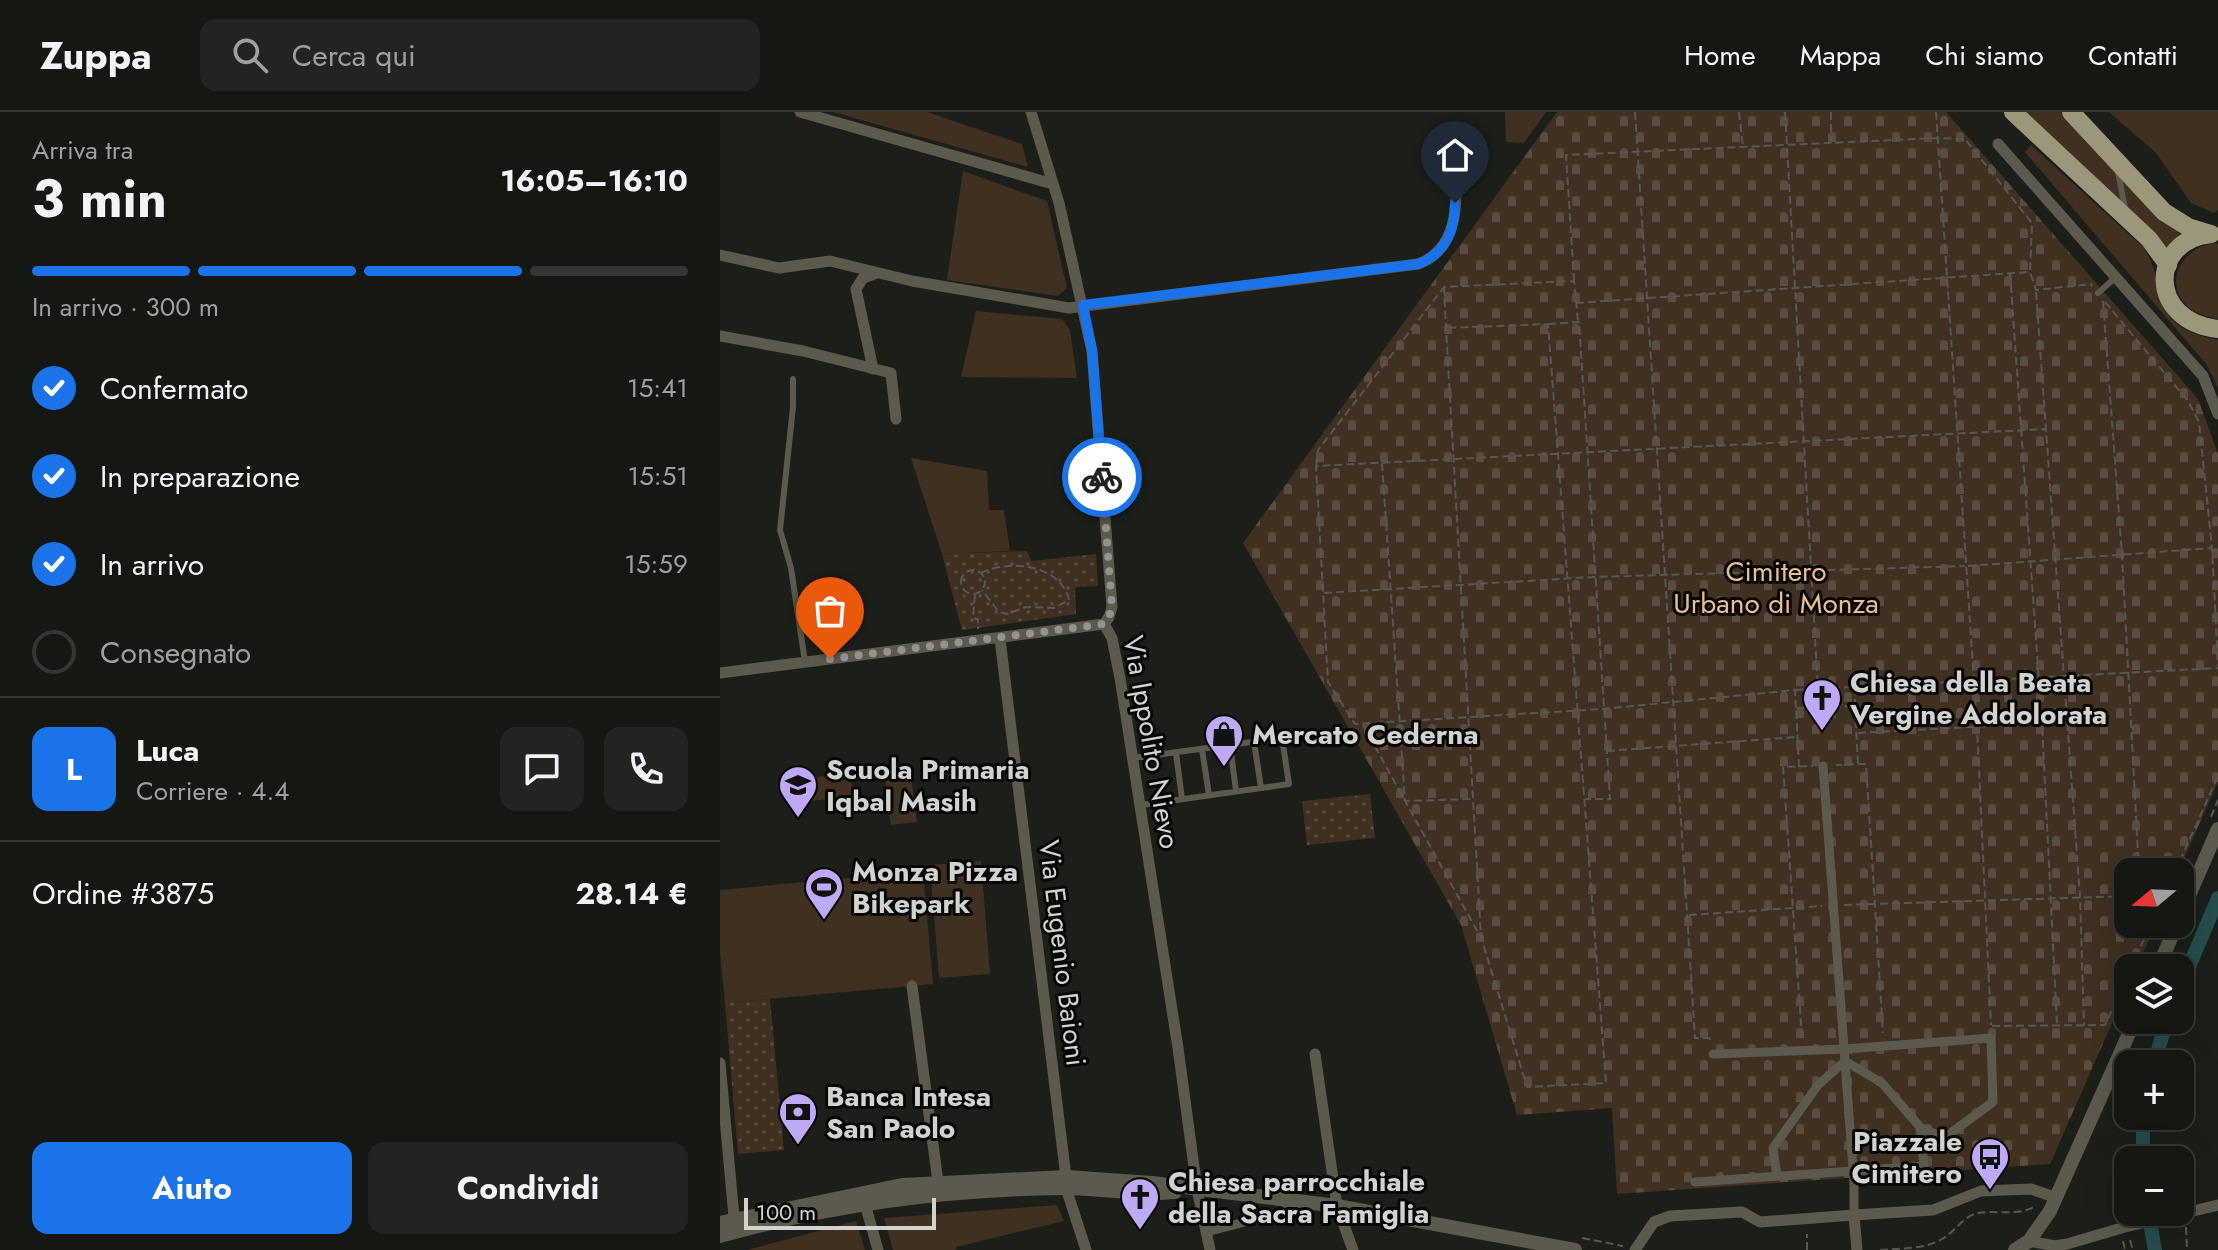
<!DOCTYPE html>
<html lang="it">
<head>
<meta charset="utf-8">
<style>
	body { margin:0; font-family:Jost,sans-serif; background:#222421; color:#f1f3f6; height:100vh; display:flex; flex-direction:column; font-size:30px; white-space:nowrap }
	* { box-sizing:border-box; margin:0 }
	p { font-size:26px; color:#9d9fa0 }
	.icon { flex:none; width:44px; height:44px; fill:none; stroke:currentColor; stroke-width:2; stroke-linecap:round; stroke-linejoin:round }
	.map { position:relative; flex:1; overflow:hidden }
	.sheet { display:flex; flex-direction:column; background:#151713; width:720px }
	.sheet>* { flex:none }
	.needle { width:52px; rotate:251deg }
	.buttons { position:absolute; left:1394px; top:746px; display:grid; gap:16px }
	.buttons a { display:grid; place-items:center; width:80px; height:80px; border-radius:16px; background:#151713; box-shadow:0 8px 32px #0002,0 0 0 2px #343633; font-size:40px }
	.scale { position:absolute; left:24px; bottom:20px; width:192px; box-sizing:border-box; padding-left:8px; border:4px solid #d1d3cf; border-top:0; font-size:22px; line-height:28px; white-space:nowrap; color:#d1d3cf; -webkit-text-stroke:6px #070806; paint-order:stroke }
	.pin { position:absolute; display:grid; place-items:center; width:68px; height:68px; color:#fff; margin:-82px -34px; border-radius:50% 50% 50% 0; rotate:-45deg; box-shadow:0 0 8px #0007 }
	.pin .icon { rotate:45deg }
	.courier { position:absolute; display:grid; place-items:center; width:80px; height:80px; margin:-40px; border:6px solid #1a73e8; border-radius:50%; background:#fff; color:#222; box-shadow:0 2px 10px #0007 }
	.head em { font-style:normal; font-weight:700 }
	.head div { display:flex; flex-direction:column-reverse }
	.head { display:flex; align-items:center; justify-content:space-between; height:136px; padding:0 32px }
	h1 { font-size:52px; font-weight:700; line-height:60px }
	.bar { display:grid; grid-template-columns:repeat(4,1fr); gap:12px 8px; align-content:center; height:96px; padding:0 32px }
	.bar i { height:10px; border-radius:6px; background:#343633 }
	.bar .on { background:#1a73e8 }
	.bar p { grid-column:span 4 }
	.line { display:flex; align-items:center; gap:20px; padding:0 32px; border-top:2px solid #343633 }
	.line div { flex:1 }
	.round { display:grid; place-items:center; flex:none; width:84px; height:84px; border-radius:16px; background:#222421 }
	ol { padding:0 32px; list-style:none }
	li { display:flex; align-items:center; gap:24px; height:88px }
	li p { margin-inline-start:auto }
	li .icon { padding:8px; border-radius:50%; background:#1a73e8; color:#fff; stroke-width:4 }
	li:last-child { color:#9d9fa0 }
	li i { width:44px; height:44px; border:4px solid #343633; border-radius:50% }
	.button { display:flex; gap:16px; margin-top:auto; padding:16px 32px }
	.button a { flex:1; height:92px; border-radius:16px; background:#1a73e8; color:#fff; font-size:32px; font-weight:700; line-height:92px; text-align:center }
	.button a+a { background:#222421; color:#f1f3f6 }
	header { display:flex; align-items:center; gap:48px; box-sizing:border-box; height:112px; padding:0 40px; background:#151713; border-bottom:2px solid #343633 }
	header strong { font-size:38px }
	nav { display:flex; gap:44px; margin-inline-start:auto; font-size:28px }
	.search { width:560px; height:72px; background:#222421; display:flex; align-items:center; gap:20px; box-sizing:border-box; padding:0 28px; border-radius:16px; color:#9d9fa0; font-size:30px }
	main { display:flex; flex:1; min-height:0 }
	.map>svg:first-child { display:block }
	.green { fill:#3f3021 }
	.cemetery { fill:url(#cemetery-stones) }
	.park { fill:url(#park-dots) }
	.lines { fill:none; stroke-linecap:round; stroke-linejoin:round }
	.canal { stroke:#254e4e; stroke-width:14 }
	.path { stroke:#555853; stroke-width:2; stroke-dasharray:8 4; stroke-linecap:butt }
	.service { stroke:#5c594d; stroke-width:6 }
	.pedestrian { stroke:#5c594d; stroke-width:9 }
	.minor { stroke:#5c594d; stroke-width:11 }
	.tertiary { stroke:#5c594d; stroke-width:14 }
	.primary { stroke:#9c967b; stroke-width:18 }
	.done { stroke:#92948f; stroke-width:8; stroke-dasharray:0 14.4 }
	.route { stroke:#1a73e8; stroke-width:10 }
	.labels { text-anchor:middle; stroke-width:6; stroke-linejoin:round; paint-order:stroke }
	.park-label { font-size:28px; fill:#eabd94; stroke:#070806 }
	.poi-label { font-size:28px; font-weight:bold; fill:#d1d3cf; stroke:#070806; text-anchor:start }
	.street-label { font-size:28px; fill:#d1d3cf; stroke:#070806 }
</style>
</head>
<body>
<header>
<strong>Zuppa</strong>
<div class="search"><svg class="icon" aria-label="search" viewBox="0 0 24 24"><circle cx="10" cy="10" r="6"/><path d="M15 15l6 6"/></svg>Cerca qui</div>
<nav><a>Home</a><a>Mappa</a><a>Chi siamo</a><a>Contatti</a></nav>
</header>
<main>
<section class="sheet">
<div class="head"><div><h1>3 min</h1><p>Arriva tra</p></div><em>16:05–16:10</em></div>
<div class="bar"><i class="on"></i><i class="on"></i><i class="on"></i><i></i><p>In arrivo · 300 m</p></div>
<ol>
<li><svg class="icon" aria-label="check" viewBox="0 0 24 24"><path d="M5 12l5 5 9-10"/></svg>Confermato<p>15:41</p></li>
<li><svg class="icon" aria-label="check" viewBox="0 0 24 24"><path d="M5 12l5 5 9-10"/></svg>In preparazione<p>15:51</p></li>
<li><svg class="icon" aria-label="check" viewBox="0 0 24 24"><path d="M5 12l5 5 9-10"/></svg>In arrivo<p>15:59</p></li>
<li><i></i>Consegnato</li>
</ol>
<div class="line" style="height:144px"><b class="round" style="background:#1a73e8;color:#fff">L</b><div><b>Luca</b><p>Corriere · 4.4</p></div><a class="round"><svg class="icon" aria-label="chat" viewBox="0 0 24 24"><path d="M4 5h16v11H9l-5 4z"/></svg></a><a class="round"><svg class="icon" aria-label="phone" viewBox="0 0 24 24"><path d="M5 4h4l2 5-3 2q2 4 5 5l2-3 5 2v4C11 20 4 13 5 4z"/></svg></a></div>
<div class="line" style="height:104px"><div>Ordine #3875</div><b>28.14 €</b></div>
<div class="button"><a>Aiuto</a><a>Condividi</a></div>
</section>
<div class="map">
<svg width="1498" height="1138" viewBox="0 0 1498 1138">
	<defs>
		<pattern id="cemetery-stones" width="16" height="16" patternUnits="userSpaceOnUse" patternTransform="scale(2)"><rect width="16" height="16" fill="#3f3021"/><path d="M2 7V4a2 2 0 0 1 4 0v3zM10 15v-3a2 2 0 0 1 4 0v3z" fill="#5a4d40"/></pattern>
		<pattern id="park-dots" width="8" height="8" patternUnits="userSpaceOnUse" patternTransform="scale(2)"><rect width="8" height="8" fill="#3f3021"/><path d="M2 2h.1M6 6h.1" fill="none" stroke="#5a4d40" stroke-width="1.8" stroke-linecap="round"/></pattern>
	</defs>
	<rect width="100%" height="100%" fill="#1c1f19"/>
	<!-- green -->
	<path class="green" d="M113 0H207L302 32 308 55Z
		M785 0H826L804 31 786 30Z
		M1303 0H1340L1460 122 1446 137Z
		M1389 0H1498V98L1494 101 1471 91 1436 41Z
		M1311 33 1424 136C1452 183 1425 213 1498 228V276L1487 253 1305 40Z
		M243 59 327 89 347 176 338 184 227 168Z
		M1493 131 1498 132V207C1488 204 1477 203 1469 196 1442 171 1461 137 1493 131Z
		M256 199 342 207 350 218 357 266 241 265Z
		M191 346 267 359 269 398H284L290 439 222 442Z
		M190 656 197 710 171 713 164 660Z
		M131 661 133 684 91 689 88 666Z
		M261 749 270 862 219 866 210 753Z
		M203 759 213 872 5 891 0 841V778Z
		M337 1093 344 1109 236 1135V1138H173L164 1106Z
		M136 1109 145 1138H27Z"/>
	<!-- cemetery -->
	<path class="cemetery" d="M837 0H1226L1478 287 1498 342V670L1458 760H1408V812H1436L1416 856H1408V875L1330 1052 897 1082 892 996 797 1003 741 813 523 431Z"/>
	<!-- park -->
	<path class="park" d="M307 439 311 449 376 442 378 474 355 475 356 502 242 518 222 442Z
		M650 682 655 726 587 733 582 689Z
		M50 887 64 1038 18 1042 5 891Z"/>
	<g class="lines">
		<!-- canal -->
		<path class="canal" d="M1460 876 1498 786
			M1434 952 1447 908
			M1423 1048V1004
			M1428 1100 1435 1138"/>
		<!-- path -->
		<path class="path" d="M915 0 975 926H989L991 930
			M1019 0 1023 35
			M1065 0 1099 595
			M1111 0V30
			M1216 0 1257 615 1271 913
			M1290 161 1322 612 1337 913
			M854 169 846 43 1217 26 1245 27 1312 111 1310 160 1316 178 1371 172 1372 174
			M724 175 726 216 761 825 807 975 886 971 828 212 726 216
			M1316 180 1360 785 1364 913
			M1383 189 1402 443 1419 760
			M1385 190 1468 289 1479 310 1492 436 1498 554
			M856 191 1309 160
			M828 212 859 210 890 687H865
			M662 351 685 689 753 687
			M596 354 598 338 724 175 854 169 858 209
			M1248 454 1492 436
			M241 470a12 12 0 1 1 24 0a12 12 0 1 1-24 0Z
			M261 461C288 447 341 452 349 488L334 496 306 495 287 502 279 500 262 478
			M604 481 874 465 1245 454
			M255 483 253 506 258 507V517
			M1135 575V592
			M1076 578 1498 556
			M1076 596 1075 578 882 597 635 612 608 570 596 354 1326 317
			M643 613 760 824
			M1138 621 1347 610
			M887 639 1076 625
			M1138 652H1146L1163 921
			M1079 655 1076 596 1135 594 1138 652 1116 653
			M1491 705 1498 688
			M1455 760 1498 664
			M1124 793 1408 784
			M969 803 1102 794
			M1411 856 1431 812
			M1272 914 1385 913 1408 863
			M1082 926 1063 655 1093 654
			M1466 1115 1467 1138
			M862 1126 903 1134
			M1410 1128 1413 1138
			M1403 1129 1405 1138
			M1087 1138V1122
			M1160 1138C1181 1136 1203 1138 1222 1127 1235 1120 1243 1104 1258 1101 1276 1098 1297 1104 1314 1095"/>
		<!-- service -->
		<path class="service" d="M1398 60 1405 96
			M1378 181 1396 165
			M73 267V295L60 418 71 456 85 550
			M534 630 541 676
			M510 633 516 679
			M482 637 489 683
			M456 641 462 687
			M413 646 562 626 569 672 421 693"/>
		<!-- pedestrian -->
		<path class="pedestrian" d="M1103 654 1134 1070V1103
			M993 942 1125 937 1271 926 1273 990 1224 1026 1200 1015
			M975 1070 1204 1054 1200 1015 1162 971 1125 949 1098 973 1053 1036 1057 1064
			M486 1120 564 1100 571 1089"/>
		<!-- minor -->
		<path class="minor" d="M80 0 333 72
			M311 0 339 91 372 239 392 495 389 505 384 512
			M1278 32 1483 264 1498 302
			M0 143 59 156 110 149 192 169 349 196 698 152C750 133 734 64 732 21
			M0 224 83 239 171 261 176 307
			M153 257 136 177 143 166 157 161
			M384 512 392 526 400 566 458 936 477 1077 490 1138
			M280 527 346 1065
			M0 561 384 512
			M192 874 218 1070
			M595 942 617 1094 633 1138
			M0 951 15 1116
			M346 1076 366 1138
			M145 1092 158 1138
			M1309 1129 1335 1134 1347 1132 1405 1115 1498 1093
			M915 1138 934 1110 950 1104 1022 1100 1040 1110 1134 1103
			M1137 1138 1134 1103 1213 1098 1261 1079 1311 1077 1337 1086"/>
		<!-- tertiary -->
		<path class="tertiary" d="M1460 804 1498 717
			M1438 856 1457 812
			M0 1111 182 1073 346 1065 432 1071 617 1094 855 1138
			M0 1124C110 1093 230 1077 345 1076 382 1076 418 1084 455 1080
			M1295 1138 1309 1129 1330 1099 1415 908"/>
		<!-- primary -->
		<path class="primary" d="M1293 0 1429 127 1448 153
			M1351 0 1444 100 1468 115 1491 122
			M1491 122C1429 128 1427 209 1498 217"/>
	</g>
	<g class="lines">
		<!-- done -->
		<path class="done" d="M110 547 384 512 389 505 392 495 382 365"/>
		<!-- route -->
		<path class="route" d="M382 365 372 239 363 193 698 152C725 142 735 118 735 91"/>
	</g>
	<!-- icons -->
	<defs>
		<g id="church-pin" transform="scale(2)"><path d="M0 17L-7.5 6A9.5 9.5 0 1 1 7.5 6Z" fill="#bea9f5" stroke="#070806"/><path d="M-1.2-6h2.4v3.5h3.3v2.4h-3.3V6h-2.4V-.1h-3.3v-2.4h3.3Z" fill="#111"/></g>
		<g id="shop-pin" transform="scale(2)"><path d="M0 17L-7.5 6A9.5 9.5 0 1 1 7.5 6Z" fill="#bea9f5" stroke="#070806"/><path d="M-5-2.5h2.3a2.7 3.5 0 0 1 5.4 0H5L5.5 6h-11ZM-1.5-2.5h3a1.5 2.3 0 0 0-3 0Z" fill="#111"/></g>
		<g id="school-pin" transform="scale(2)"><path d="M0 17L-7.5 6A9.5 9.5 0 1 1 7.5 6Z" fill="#bea9f5" stroke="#070806"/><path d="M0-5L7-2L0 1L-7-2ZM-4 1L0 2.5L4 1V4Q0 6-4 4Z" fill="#111"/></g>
		<g id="stadium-pin" transform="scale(2)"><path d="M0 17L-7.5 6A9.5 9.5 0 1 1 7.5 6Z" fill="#bea9f5" stroke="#070806"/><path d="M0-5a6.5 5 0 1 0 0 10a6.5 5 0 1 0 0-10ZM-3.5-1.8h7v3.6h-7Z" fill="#111"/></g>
		<g id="bank-pin" transform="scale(2)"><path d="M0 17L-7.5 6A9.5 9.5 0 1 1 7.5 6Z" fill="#bea9f5" stroke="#070806"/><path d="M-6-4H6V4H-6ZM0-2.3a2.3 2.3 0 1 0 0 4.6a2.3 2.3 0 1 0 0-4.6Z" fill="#111"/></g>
		<g id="bus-pin" transform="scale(2)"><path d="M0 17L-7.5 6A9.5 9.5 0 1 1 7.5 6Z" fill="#bea9f5" stroke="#070806"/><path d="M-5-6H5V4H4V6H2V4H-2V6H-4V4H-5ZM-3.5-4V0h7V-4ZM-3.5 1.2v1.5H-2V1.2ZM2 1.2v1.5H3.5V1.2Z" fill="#111"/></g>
	</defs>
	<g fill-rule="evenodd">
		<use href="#church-pin" x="1102" y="586"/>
		<use href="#shop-pin" x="504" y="622"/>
		<use href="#school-pin" x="78" y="673"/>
		<use href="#stadium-pin" x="104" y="775"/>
		<use href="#bank-pin" x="78" y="1000"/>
		<use href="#bus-pin" x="1270" y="1045"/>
		<use href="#church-pin" x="420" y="1085"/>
	</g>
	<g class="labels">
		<!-- park labels -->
		<g class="park-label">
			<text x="1056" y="469">Cimitero<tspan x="1056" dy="32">Urbano di Monza</tspan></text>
		</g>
		<!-- poi labels -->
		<g class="poi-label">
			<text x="1130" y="580">Chiesa della Beata<tspan x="1130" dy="32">Vergine Addolorata</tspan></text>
			<text x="532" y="632">Mercato Cederna</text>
			<text x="106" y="667">Scuola Primaria<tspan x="106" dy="32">Iqbal Masih</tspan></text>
			<text x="132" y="769">Monza Pizza<tspan x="132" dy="32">Bikepark</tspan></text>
			<text x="106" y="994">Banca Intesa<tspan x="106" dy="32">San Paolo</tspan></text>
			<text x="1242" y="1039" text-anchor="end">Piazzale<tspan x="1242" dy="32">Cimitero</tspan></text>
			<text x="448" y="1079">Chiesa parrocchiale<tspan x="448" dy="32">della Sacra Famiglia</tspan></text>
		</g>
		<!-- street labels -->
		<g class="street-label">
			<text transform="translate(432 630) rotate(80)" y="10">Via Ippolito Nievo</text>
			<text transform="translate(343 841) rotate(83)" y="10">Via Eugenio Baioni</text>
		</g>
	</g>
</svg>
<div class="buttons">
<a><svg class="needle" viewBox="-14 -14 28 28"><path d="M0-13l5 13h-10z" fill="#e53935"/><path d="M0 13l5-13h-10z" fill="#9d9fa0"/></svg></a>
<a><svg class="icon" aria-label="layers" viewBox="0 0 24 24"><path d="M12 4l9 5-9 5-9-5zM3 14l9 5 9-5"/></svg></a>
<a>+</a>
<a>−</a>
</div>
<div class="scale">100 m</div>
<div class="pin" style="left:110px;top:547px;background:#ea580c"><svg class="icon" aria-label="bag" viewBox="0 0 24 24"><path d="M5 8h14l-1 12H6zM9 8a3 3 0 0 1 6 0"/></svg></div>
<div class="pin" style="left:735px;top:91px;background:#1f2937"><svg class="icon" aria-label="home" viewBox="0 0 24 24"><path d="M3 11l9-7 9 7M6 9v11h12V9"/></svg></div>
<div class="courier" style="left:382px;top:365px"><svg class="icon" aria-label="bike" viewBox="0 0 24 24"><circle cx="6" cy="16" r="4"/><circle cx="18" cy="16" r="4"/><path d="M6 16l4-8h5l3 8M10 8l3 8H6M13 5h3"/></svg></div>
</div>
</main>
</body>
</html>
